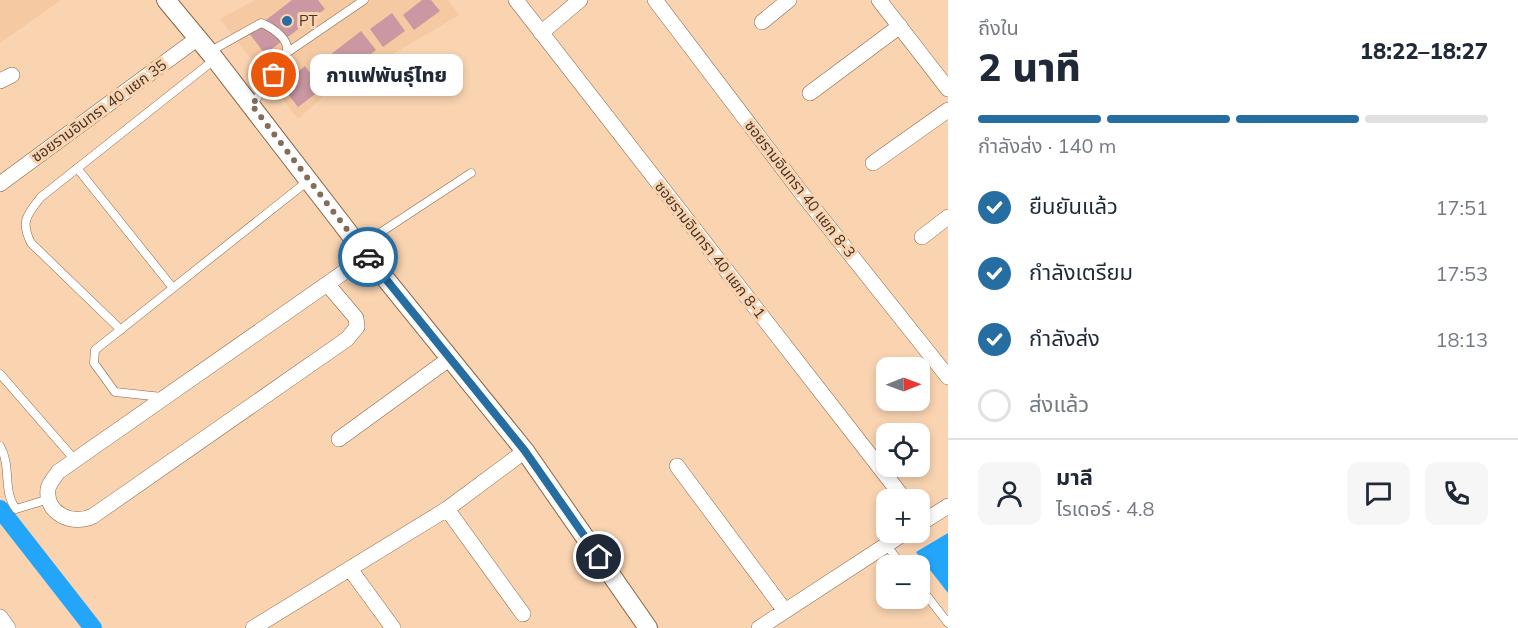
<!DOCTYPE html>
<html lang="th">
<head>
<meta charset="utf-8">
<style>
	body { margin:0; font-family:Mulish,"Noto Sans Thai",sans-serif; background:#f6f6f7; color:#1f2937; height:100vh; display:flex; flex-direction:column; font-size:22px; white-space:nowrap }
	* { box-sizing:border-box; margin:0 }
	p { font-size:20px; color:#747a83 }
	.icon { flex:none; width:33px; height:33px; fill:none; stroke:currentColor; stroke-width:2; stroke-linecap:round; stroke-linejoin:round }
	.map { position:relative; flex:1; overflow:hidden }
	.side { display:flex; flex-direction:column; background:#fff; width:570px }
	.side>* { flex:none }
	.needle { width:39px; rotate:89deg }
	.controls { position:absolute; left:876px; top:357px; display:grid; gap:12px }
	.controls a { display:grid; place-items:center; width:54px; height:54px; border-radius:12px; background:#fff; box-shadow:0 3px 9px #0003; font-size:30px }
	.pin { position:absolute; display:grid; place-items:center; width:51px; height:51px; color:#fff; margin:-26px; border:3px solid #fff; border-radius:50%; box-shadow:0 2px 6px #0007 }
	.courier { position:absolute; display:grid; place-items:center; width:60px; height:60px; margin:-30px; border:4px solid #266ea2; border-radius:50%; background:#fff; color:#222; box-shadow:0 2px 8px #0007 }
	.bubble { position:absolute; height:42px; border-radius:12px; background:#fff; box-shadow:0 3px 9px #0003; font-size:20px; font-weight:800; line-height:42px; text-align:center }
	.summary em { font-style:normal; font-weight:800 }
	.summary div { display:flex; flex-direction:column-reverse }
	.summary { display:flex; align-items:center; justify-content:space-between; height:102px; padding:0 30px }
	h1 { font-size:39px; font-weight:800; line-height:45px }
	.bar { display:grid; grid-template-columns:repeat(4,1fr); gap:9px 6px; align-content:center; height:72px; padding:0 30px }
	.bar i { height:8px; border-radius:4px; background:#e0e1e3 }
	.bar .selected { background:#266ea2 }
	.bar p { grid-column:span 4 }
	.line { display:flex; align-items:center; gap:15px; padding:0 30px; border-top:2px solid #e0e1e3 }
	.line div { flex:1 }
	.round { display:grid; place-items:center; flex:none; width:63px; height:63px; border-radius:12px; background:#f6f6f7 }
	ol { padding:0 30px; list-style:none }
	li { display:flex; align-items:center; gap:18px; height:66px }
	li p { margin-inline-start:auto }
	li .icon { padding:6px; border-radius:50%; background:#266ea2; color:#fff; stroke-width:4 }
	li:last-child { color:#747a83 }
	li i { width:33px; height:33px; border:3px solid #e0e1e3; border-radius:50% }
	main { display:flex; flex:1; min-height:0 }
	.map>svg:first-child { display:block }
	.built { fill:#f5c9a1 }
	.water { fill:#23a5f9 }
	.lines { fill:none; stroke-linecap:round; stroke-linejoin:round }
	.canal { stroke:#23a5f9; stroke-width:18 }
	.building { fill:#ca97a2 }
	.service-casing { stroke:#876646; stroke-width:9 }
	.minor-casing { stroke:#876646; stroke-width:16 }
	.tertiary-casing { stroke:#876646; stroke-width:20 }
	.service { stroke:#fff; stroke-width:8 }
	.minor { stroke:#fff; stroke-width:15 }
	.tertiary { stroke:#fff; stroke-width:18 }
	.done { stroke:#846d57; stroke-width:6; stroke-dasharray:0 10.8 }
	.route { stroke:#266ea2; stroke-width:8 }
	.poi-dot { fill:#266ea2; stroke:#fad4b1; stroke-width:2 }
	.labels { text-anchor:middle; stroke-width:6; stroke-linejoin:round; paint-order:stroke }
	.poi-label { font-size:15px; fill:#443527; stroke:#fad4b1; text-anchor:start }
	.street-label { font-size:15px; fill:#443527; stroke:#fad4b1 }
</style>
</head>
<body>
<main>
<div class="map">
<svg width="948" height="628" viewBox="0 0 948 628">
	<rect width="100%" height="100%" fill="#fad4b1"/>
	<!-- built -->
	<path class="built" d="M0 0H61L0 43Z
		M255 0H448L459 15 327 93 298 119 220 19Z"/>
	<!-- water -->
	<path class="water" d="M948 533V593L916 552Z"/>
	<g class="lines">
		<!-- canal -->
		<path class="canal" d="M0 509 93 628"/>
	</g>
	<!-- building -->
	<path class="building" d="M292 0H318L325 9 265 54 249 33Z
		M422 0H431L440 11 414 30 403 15Z
		M392 13 405 31 383 47 370 29Z
		M361 31 376 50 336 82 321 62Z
		M305 66 322 89 298 107 281 85Z"/>
	<g class="lines">
		<!-- service casing -->
		<g class="service-casing">
			<path id="service" d="M209 52 261 23C269 26 275 30 281 36 298 53 275 72 265 85 260 92 258 100 251 104
				M288 52 364 0
				M77 168 173 288
				M360 246 471 173
				M121 330 31 243C20 221 27 215 41 197L214 60
				M0 374 75 460
				M162 397 115 392 94 363 95 350 309 180
				M0 446C12 466 2 491 16 509L49 499
				M886 545 903 566
				M920 587 948 623"/>
		</g>
		<!-- minor casing -->
		<g class="minor-casing">
			<path id="minor" d="M516 0 905 500
				M655 0 800 191 948 377
				M879 0 948 89
				M762 22 789 0
				M541 33 580 0
				M0 81 12 75
				M810 93 900 26
				M873 163 948 110
				M0 184 198 38
				M922 237 948 217
				M328 285 356 318 357 327 347 339 93 516C73 526 45 514 48 489 49 483 55 477 58 472L367 256
				M339 439 449 359
				M677 466 785 611
				M447 509 523 614
				M920 524 948 506
				M350 569 393 628
				M0 617 8 628
				M253 628 447 509 525 451
				M759 628 906 532"/>
		</g>
		<!-- tertiary casing -->
		<g class="tertiary-casing">
			<path id="tertiary" d="M166 0 215 59 359 246 525 451 648 628"/>
		</g>
		<!-- service -->
		<use href="#service" class="service"/>
		<!-- minor -->
		<use href="#minor" class="minor"/>
		<!-- tertiary -->
		<use href="#tertiary" class="tertiary"/>
	</g>
	<g class="lines">
		<!-- done -->
		<path class="done" d="M274 75 255 101 251 104 368 257"/>
		<!-- route -->
		<path class="route" d="M368 257 525 451 599 557"/>
	</g>
	<!-- markers -->
	<circle class="poi-dot" cx="287" cy="21" r="6"/>
	<g class="labels">
		<!-- poi labels -->
		<g class="poi-label">
			<text x="299" y="26">PT</text>
		</g>
		<!-- street labels -->
		<g class="street-label">
			<text transform="translate(99 111) rotate(-36)" y="5">ซอยรามอินทรา 40 แยก 35</text>
			<text transform="translate(800 189) rotate(52)" y="5">ซอยรามอินทรา 40 แยก 8-3</text>
			<text transform="translate(710 250) rotate(52)" y="5">ซอยรามอินทรา 40 แยก 8-1</text>
		</g>
	</g>
</svg>
<div class="controls">
<a><svg class="needle" viewBox="-14 -14 28 28"><path d="M0-13l5 13h-10z" fill="#e53935"/><path d="M0 13l5-13h-10z" fill="#747a83"/></svg></a>
<a><svg class="icon" aria-label="locate" viewBox="0 0 24 24"><circle cx="12" cy="12" r="6"/><path d="M12 2v4M12 18v4M2 12h4M18 12h4"/></svg></a>
<a>+</a>
<a>−</a>
</div>
<div class="pin" style="left:274px;top:75px;background:#ea580c"><svg class="icon" aria-label="bag" viewBox="0 0 24 24"><path d="M5 8h14l-1 12H6zM9 8a3 3 0 0 1 6 0"/></svg></div>
<div class="pin" style="left:599px;top:557px;background:#1f2937"><svg class="icon" aria-label="home" viewBox="0 0 24 24"><path d="M3 11l9-7 9 7M6 9v11h12V9"/></svg></div>
<div class="courier" style="left:368px;top:257px"><svg class="icon" aria-label="car" viewBox="0 0 24 24"><path d="M5 17H2v-5l4-1 3-4h7l3 4 3 1v5h-3M9 17h6M6 11h13"/><circle cx="7" cy="17" r="2"/><circle cx="17" cy="17" r="2"/></svg></div>
<div class="bubble" style="left:310px;top:54px;width:153px">กาแฟพันธุ์ไทย</div>
</div>
<section class="side">
<div class="summary"><div><h1>2 นาที</h1><p>ถึงใน</p></div><em>18:22–18:27</em></div>
<div class="bar"><i class="selected"></i><i class="selected"></i><i class="selected"></i><i></i><p>กำลังส่ง · 140 m</p></div>
<ol>
<li><svg class="icon" aria-label="check" viewBox="0 0 24 24"><path d="M5 12l5 5 9-10"/></svg>ยืนยันแล้ว<p>17:51</p></li>
<li><svg class="icon" aria-label="check" viewBox="0 0 24 24"><path d="M5 12l5 5 9-10"/></svg>กำลังเตรียม<p>17:53</p></li>
<li><svg class="icon" aria-label="check" viewBox="0 0 24 24"><path d="M5 12l5 5 9-10"/></svg>กำลังส่ง<p>18:13</p></li>
<li><i></i>ส่งแล้ว</li>
</ol>
<div class="line" style="height:108px"><a class="round"><svg class="icon" aria-label="person" viewBox="0 0 24 24"><circle cx="12" cy="8" r="4"/><path d="M4 21q1-7 8-7t8 7"/></svg></a><div><b>มาลี</b><p>ไรเดอร์ · 4.8</p></div><a class="round"><svg class="icon" aria-label="chat" viewBox="0 0 24 24"><path d="M4 5h16v11H9l-5 4z"/></svg></a><a class="round"><svg class="icon" aria-label="phone" viewBox="0 0 24 24"><path d="M5 4h4l2 5-3 2q2 4 5 5l2-3 5 2v4C11 20 4 13 5 4z"/></svg></a></div>
</section>
</main>
</body>
</html>
